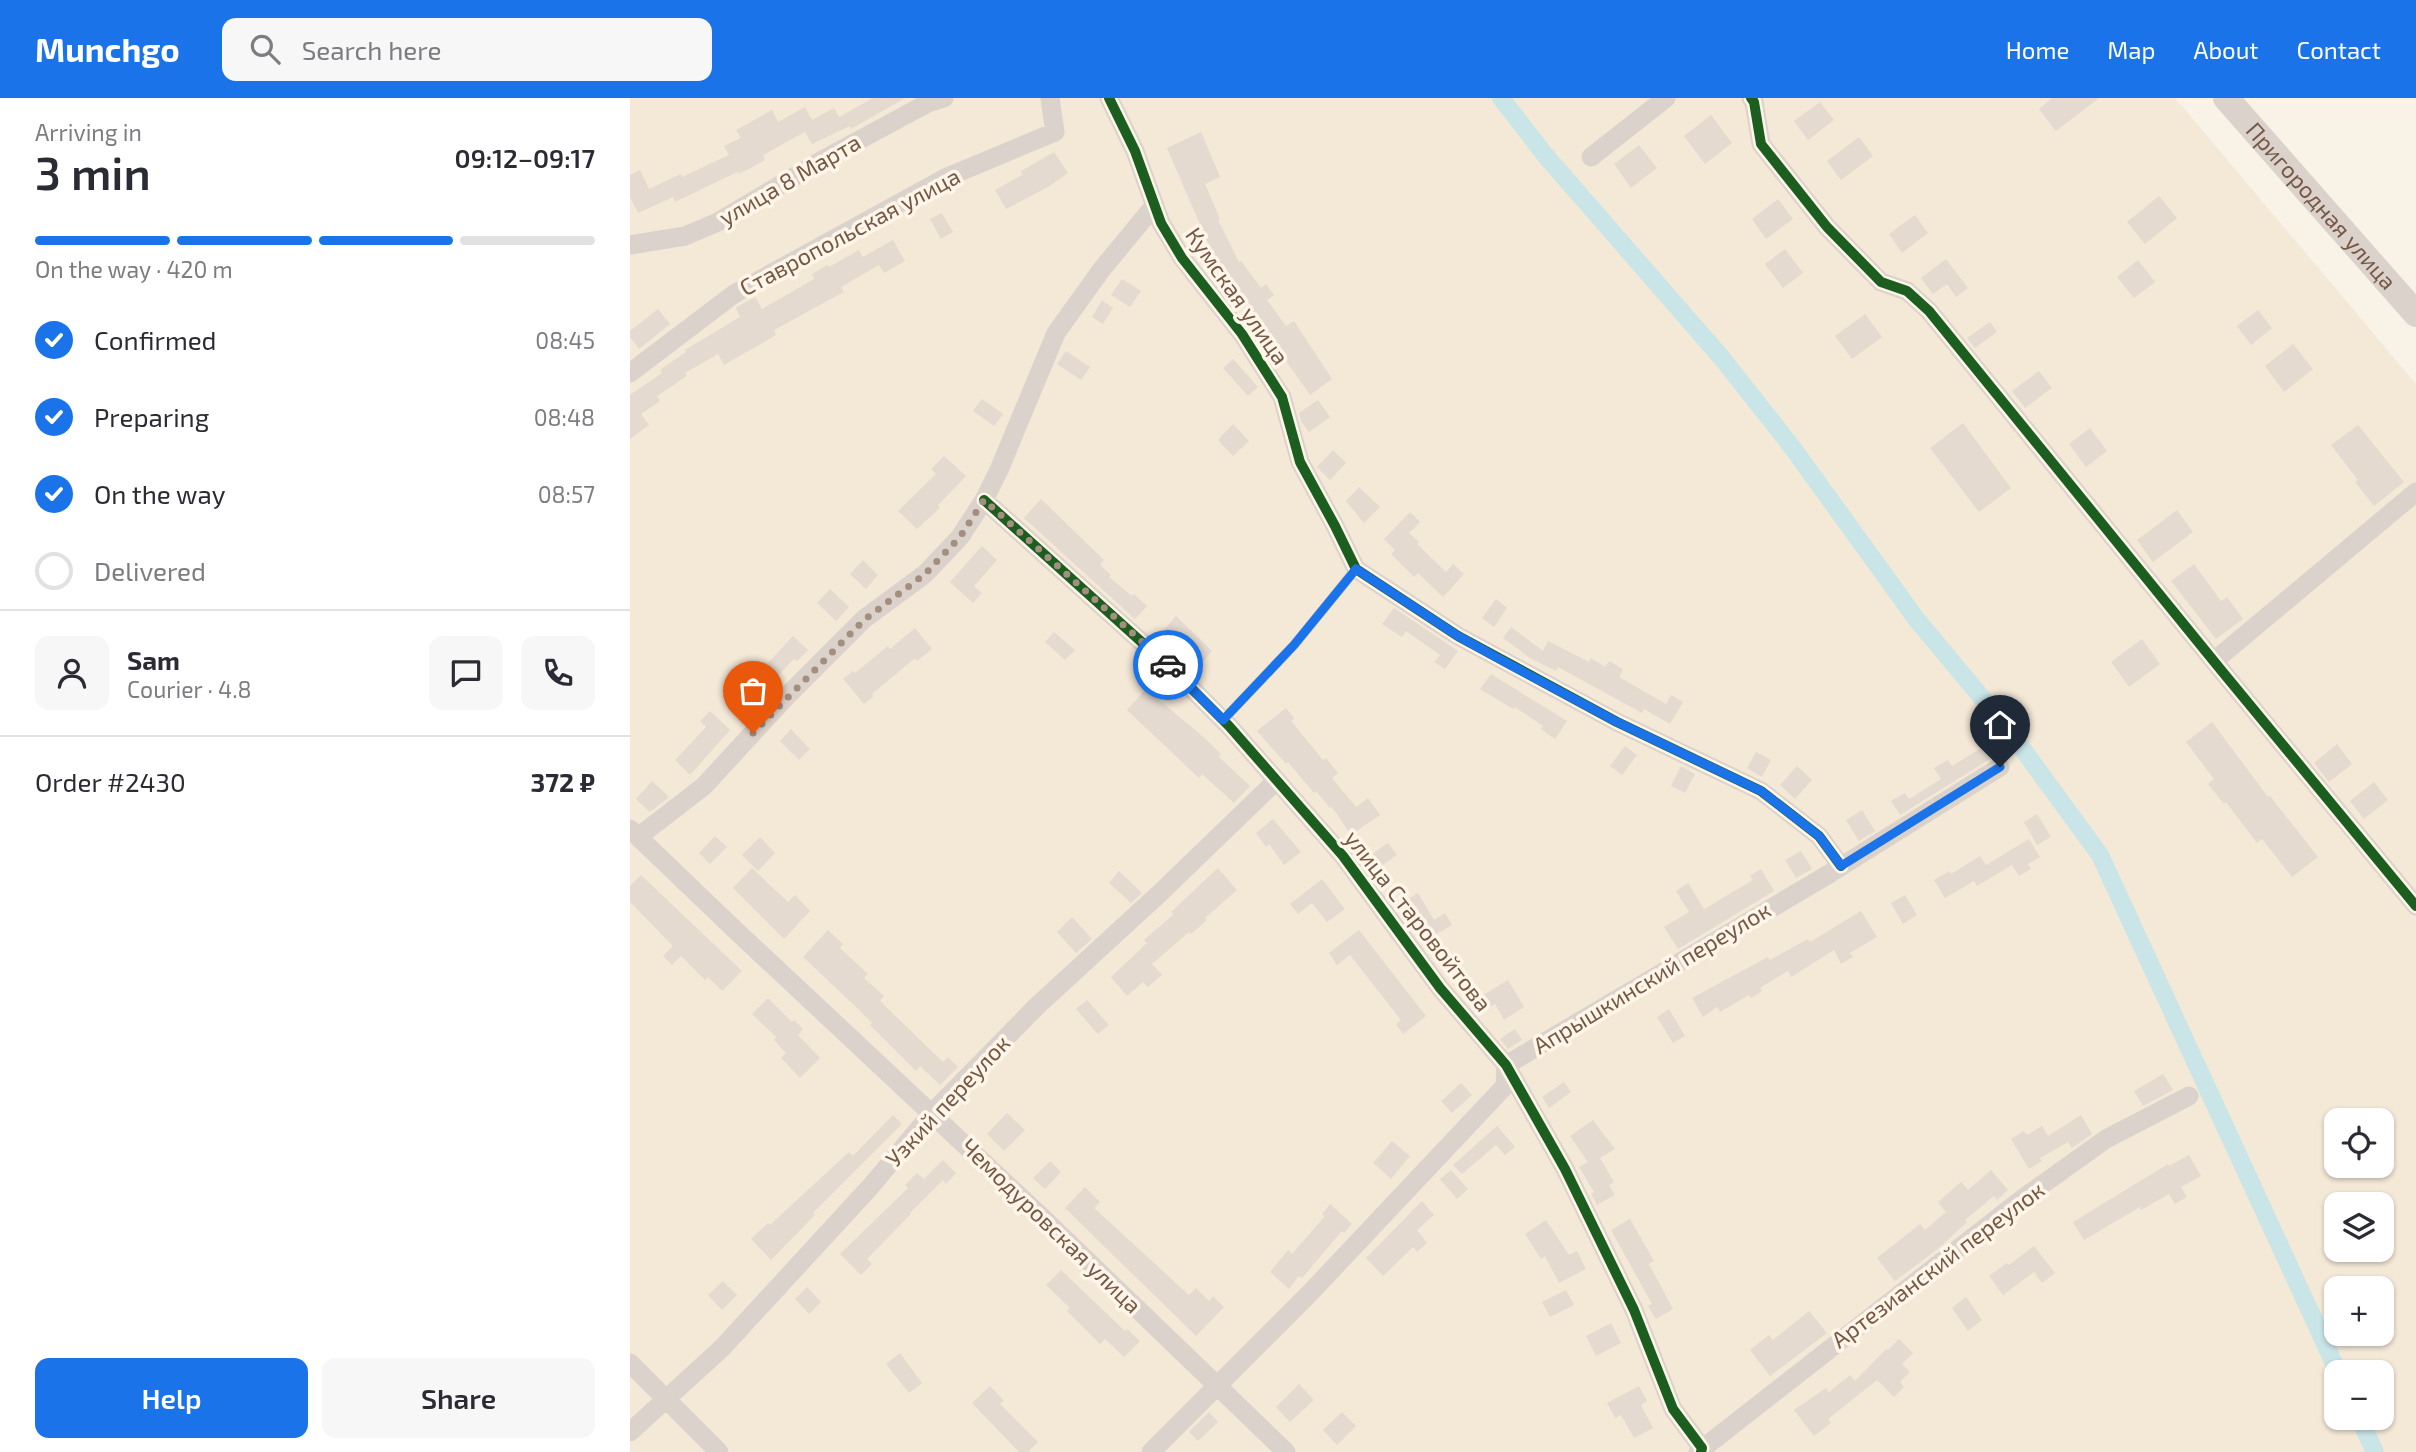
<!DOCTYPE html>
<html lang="en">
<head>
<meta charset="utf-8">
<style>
	body { margin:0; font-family:"Exo 2",sans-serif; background:#f7f7f7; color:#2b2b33; height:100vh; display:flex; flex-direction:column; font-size:26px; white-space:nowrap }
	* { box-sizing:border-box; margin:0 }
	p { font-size:23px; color:#7c7c81 }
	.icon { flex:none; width:38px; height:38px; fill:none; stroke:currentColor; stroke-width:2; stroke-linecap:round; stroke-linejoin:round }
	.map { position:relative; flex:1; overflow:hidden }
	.details { display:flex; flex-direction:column; background:#fff; width:630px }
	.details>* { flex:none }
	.buttons { position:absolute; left:1694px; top:1010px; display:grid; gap:14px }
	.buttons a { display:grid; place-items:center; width:70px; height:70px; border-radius:14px; background:#fff; box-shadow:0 2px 5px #0004; font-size:35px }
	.pin { position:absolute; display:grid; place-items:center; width:60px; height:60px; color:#fff; margin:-72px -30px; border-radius:50% 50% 50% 0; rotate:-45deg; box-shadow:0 0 7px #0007 }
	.pin .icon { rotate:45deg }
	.courier { position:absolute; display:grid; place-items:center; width:70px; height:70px; margin:-35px; border:5px solid #1a73e8; border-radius:50%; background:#fff; color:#222; box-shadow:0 2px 9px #0007 }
	.head em { font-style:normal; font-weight:600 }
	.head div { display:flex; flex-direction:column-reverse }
	.head { display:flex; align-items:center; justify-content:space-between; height:119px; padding:0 35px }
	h1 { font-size:46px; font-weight:600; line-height:52px }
	.bar { display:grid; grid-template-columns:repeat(4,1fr); gap:10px 7px; align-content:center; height:84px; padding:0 35px }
	.bar i { height:9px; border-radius:5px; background:#e1e1e2 }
	.bar .active { background:#1a73e8 }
	.bar p { grid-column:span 4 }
	.line { display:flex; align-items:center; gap:18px; padding:0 35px; border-top:2px solid #e1e1e2 }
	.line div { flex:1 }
	.round { display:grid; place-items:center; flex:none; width:74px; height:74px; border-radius:14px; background:#f7f7f7 }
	ol { padding:0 35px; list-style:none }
	li { display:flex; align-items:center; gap:21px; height:77px }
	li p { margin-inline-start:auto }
	li .icon { padding:7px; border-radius:50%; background:#1a73e8; color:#fff; stroke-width:4 }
	li:last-child { color:#7c7c81 }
	li i { width:38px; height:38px; border:4px solid #e1e1e2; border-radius:50% }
	.button { display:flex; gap:14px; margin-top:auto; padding:14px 35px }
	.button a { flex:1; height:80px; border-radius:14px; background:#1a73e8; color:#fff; font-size:28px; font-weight:600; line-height:80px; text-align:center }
	.button a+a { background:#f7f7f7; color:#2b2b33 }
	header { display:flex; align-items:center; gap:42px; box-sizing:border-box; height:98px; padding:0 35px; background:#1a73e8; color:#fff }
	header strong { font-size:33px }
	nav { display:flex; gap:38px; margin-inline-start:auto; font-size:24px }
	.search { width:490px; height:63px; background:#f7f7f7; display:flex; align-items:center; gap:18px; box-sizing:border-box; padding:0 24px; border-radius:14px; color:#7c7c81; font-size:26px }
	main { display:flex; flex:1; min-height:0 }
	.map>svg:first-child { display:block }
	.residential { fill:#f4e8d7; fill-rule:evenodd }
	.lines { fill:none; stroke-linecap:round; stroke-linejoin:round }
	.canal { stroke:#c9e5e8; stroke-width:18 }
	.building { fill:#e4dacf }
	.lane { stroke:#dbd2cb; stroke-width:10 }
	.street { stroke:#dbd2cb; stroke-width:19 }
	.secondary { stroke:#dbd2cb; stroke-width:26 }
	.cycleway-casing { stroke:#fff6e9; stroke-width:15 }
	.cycleway { stroke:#1b5e20; stroke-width:10 }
	.done { stroke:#a48e7e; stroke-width:7; stroke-dasharray:0 12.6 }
	.route { stroke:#1a73e8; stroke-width:9 }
	.labels { text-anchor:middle; stroke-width:7; stroke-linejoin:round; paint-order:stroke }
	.street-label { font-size:23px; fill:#765846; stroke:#fff6e9 }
</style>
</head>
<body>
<header>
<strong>Munchgo</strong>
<div class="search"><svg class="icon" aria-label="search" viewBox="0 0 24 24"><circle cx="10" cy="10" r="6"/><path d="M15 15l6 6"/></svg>Search here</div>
<nav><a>Home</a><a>Map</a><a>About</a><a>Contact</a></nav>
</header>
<main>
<section class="details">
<div class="head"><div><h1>3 min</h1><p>Arriving in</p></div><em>09:12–09:17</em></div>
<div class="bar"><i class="active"></i><i class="active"></i><i class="active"></i><i></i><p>On the way · 420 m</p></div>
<ol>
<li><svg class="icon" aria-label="check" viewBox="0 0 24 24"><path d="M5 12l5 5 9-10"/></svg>Confirmed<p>08:45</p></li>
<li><svg class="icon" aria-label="check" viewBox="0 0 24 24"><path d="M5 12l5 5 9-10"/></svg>Preparing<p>08:48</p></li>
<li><svg class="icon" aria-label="check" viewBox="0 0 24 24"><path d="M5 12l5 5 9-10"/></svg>On the way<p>08:57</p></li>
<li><i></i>Delivered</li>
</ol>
<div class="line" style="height:126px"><a class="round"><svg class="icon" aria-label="person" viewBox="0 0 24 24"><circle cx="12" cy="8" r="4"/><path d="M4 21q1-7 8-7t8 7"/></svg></a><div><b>Sam</b><p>Courier · 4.8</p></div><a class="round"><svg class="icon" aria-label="chat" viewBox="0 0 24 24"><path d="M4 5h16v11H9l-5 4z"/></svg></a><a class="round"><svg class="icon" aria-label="phone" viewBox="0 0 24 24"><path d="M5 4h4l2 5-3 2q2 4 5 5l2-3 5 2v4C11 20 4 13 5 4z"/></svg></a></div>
<div class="line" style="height:91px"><div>Order #2430</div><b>372 ₽</b></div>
<div class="button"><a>Help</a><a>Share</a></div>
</section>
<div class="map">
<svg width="1786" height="1354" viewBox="0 0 1786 1354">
	<rect width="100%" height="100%" fill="#f8f2e7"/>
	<!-- residential -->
	<path class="residential" d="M0 0H1545L1786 286V1354H0ZM1706 1022H1752V1068H1706ZM1706 1106H1752V1152H1706ZM1706 1190H1752V1236H1706ZM1706 1274H1752V1320H1706Z"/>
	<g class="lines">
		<!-- canal -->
		<path class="canal" d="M871 0 915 57 1091 259 1162 349 1287 522 1378 631 1470 757 1708 1274
			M1729 1320 1745 1354"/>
	</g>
	<!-- building -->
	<path class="building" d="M243 0H275L221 31 220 28 182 46 175 34 133 57 135 62 121 70 108 76 107 74 45 104 43 99 8 115 0 99V77L10 72 19 91 51 76 52 79 99 57 94 48 111 40 106 32 142 12 148 24 175 9 182 22 204 10 209 19Z
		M1422 0H1469L1426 33 1409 11Z
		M1190 4 1204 22 1178 42 1164 23Z
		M1081 17 1102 45 1075 66 1054 38Z
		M571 34 590 79 575 86 590 121 588 122 609 164 611 163 631 190 636 186 644 197 637 202 656 228 664 223 702 281 680 297 646 249 645 251 591 177 594 175 578 145 537 50Z
		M1229 39 1243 58 1211 82 1197 63Z
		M1009 47 1027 70 1001 90 984 66Z
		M424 54 438 75 418 89 376 111 365 92 392 77 391 73Z
		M1529 98 1547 120 1515 146 1497 124Z
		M1148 101 1163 121 1136 141 1122 121Z
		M312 115 323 134 311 141 300 121Z
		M1285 117 1298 135 1272 155 1259 136Z
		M263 142 275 163 254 175 249 167 211 189 214 194 144 232 146 237 94 267 88 256 55 275 57 278 27 298 30 303 11 316 19 327 0 341V297L32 275 30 272 56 254 55 252 110 219 106 210 107 209 125 199 132 211 184 181 182 176 198 167 199 169 229 152 233 159Z
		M1155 151 1173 175 1153 190 1135 166Z
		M1316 161 1338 190 1326 199 1317 186 1303 196 1291 180Z
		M1508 162 1525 184 1504 200 1487 179Z
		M492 181 511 193 500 209 481 197Z
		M472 202 483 210 473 226 462 219Z
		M28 211 40 226 9 251 0 239V233Z
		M1628 212 1642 230 1621 247 1607 228Z
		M1235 216 1252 239 1222 261 1205 238Z
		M1360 224 1367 234 1345 250 1337 240Z
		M1663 246 1683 271 1654 294 1635 268Z
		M436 253 460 269 451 282 427 266Z
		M603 261 628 289 618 298 593 270Z
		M1409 273 1422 290 1395 310 1382 293Z
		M352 301 373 316 364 328 343 313Z
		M688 302 700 319 679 334 671 323 669 315Z
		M1333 325 1381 390 1349 414 1300 350Z
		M603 326 619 343 603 358 588 342Z
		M1728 327 1774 384 1744 408 1725 384 1728 382 1701 347Z
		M1460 330 1477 353 1456 369 1439 346Z
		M703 352 716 365 700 382 687 369Z
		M314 358 336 378 308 407 310 410 287 431 268 413 306 376 301 371Z
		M729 389 750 409 734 425 716 403Z
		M411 401 474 462 470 467 481 477 479 479 502 498 504 496 517 508 505 521 394 420Z
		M1547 412 1563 434 1523 464 1507 442Z
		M780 414 790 424 779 435 789 444 787 446 816 474 823 466 834 476 813 499 788 475 784 479 761 456 765 452 754 441Z
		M352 448 367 462 344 488 352 495 343 505 320 484Z
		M233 462 248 477 236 491 220 476Z
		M1564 466 1591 503 1597 499 1613 521 1586 541 1541 483Z
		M200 491 219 509 206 523 187 505Z
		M866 501 877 510 864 529 852 520Z
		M764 510 828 553 815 571 804 564 810 557 776 533 772 539 752 526Z
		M546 518 582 553 563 575 526 541Z
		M881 529 913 553 918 543 959 564 961 560 975 569 979 563 993 571 989 579 1036 606 1041 597 1053 604 1040 626 1014 611 1012 615 928 569 926 573 900 560 873 540Z
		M285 530 302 551 287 563 285 560 242 596 244 598 234 606 213 581 223 573 225 575 258 548 260 551Z
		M424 534 445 552 435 562 415 544Z
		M163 538 178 552 167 563 164 561 140 586 126 572 134 563 137 566Z
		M1512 541 1530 566 1499 589 1481 564Z
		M861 576 937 623 925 641 911 631 913 628 885 609 883 611 850 591Z
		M516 591 570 636 591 656 588 658 620 688 604 705 572 676 569 680 497 612Z
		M656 610 664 620 661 623 693 662 696 660 708 675 702 680 726 709 738 700 750 717 721 737 702 709 700 710 686 693 684 695 658 664 656 666 627 633Z
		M80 613 100 632 60 677 45 662 76 629 70 623Z
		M1582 624 1638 699 1640 698 1688 759 1662 779 1632 741 1627 745 1596 704 1594 706 1578 686 1584 681 1556 644Z
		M161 631 180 651 169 662 150 643Z
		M1707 646 1722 666 1699 684 1684 665Z
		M995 648 1007 657 992 677 980 668Z
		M1353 649 1360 661 1270 717 1261 703 1275 695 1279 701 1311 681 1304 670 1318 662 1322 668Z
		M1126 654 1141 662 1132 679 1117 670Z
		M1051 668 1065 676 1055 695 1041 688Z
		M1167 668 1182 682 1165 701 1150 687Z
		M22 683 39 699 20 714 6 701Z
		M1744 684 1758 702 1734 721 1720 703Z
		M1232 712 1245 733 1229 743 1216 722Z
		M1407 716 1421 739 1407 747 1394 724Z
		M643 721 671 754 654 767 639 746 636 749 626 735Z
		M85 738 97 749 80 766 69 755Z
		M130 739 145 755 128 773 112 757Z
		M1399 741 1410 759 1398 766 1401 771 1389 778 1382 767 1347 788 1344 783 1315 800 1304 782 1320 773 1321 776 1350 758 1356 767Z
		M758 745 767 757 744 773 735 761Z
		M1171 753 1182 771 1166 780 1155 762Z
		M122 770 158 804 165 797 180 813 154 841 103 790Z
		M588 770 607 792 575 820 577 822 561 836 559 834 522 866 532 877 518 889 513 884 497 898 481 879 517 845 514 842 544 816 541 814Z
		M1131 771 1144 793 1048 851 1034 829 1059 814 1046 793 1058 785 1074 811 1123 782 1120 778Z
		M489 773 512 795 501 805 479 785Z
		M11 777 112 873 92 893 78 879 75 882 51 858 42 867 33 858 43 848 0 804V788Z
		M692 781 715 811 697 824 682 805 668 816 660 806Z
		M788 795 804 822 815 815 822 827 796 842 783 819 779 821 770 806Z
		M1275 797 1287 817 1273 826 1261 805Z
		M1231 813 1247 839 1220 855 1223 859 1211 866 1204 852 1161 879 1158 873 1130 890 1132 893 1121 900 1119 897 1090 914 1087 909 1073 919 1062 900 1138 859 1140 862 1178 841 1180 844Z
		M442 819 462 841 446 855 427 834Z
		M198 832 213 846 210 850 238 876 234 880 254 898 250 903 313 964 318 959 328 969 310 987 290 968 286 973 240 927 242 925 225 908 173 859Z
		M729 832 796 918 773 936 766 926 771 922 720 857 707 867 699 855Z
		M878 882 894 909 874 922 865 906 848 916 840 905Z
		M138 900 162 924 164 922 173 931 168 937 190 960 170 980 151 960 156 955 144 942 146 939 122 916Z
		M457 902 479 927 468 936 446 911Z
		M1039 911 1055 938 1043 945 1027 919Z
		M885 931 892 942 878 951 870 941Z
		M1533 976 1543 992 1513 1008 1504 993Z
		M934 984 941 994 919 1010 912 999Z
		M831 985 842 997 822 1015 811 1003Z
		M377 1015 395 1032 374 1053 357 1036Z
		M263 1017 272 1026 183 1115 185 1117 141 1162 121 1141 138 1125 140 1127 219 1054 223 1058Z
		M1451 1017 1462 1036 1442 1050 1438 1044 1410 1060 1412 1063 1399 1071 1381 1041 1394 1033 1397 1037 1412 1028 1418 1038Z
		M963 1022 985 1051 970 1060 984 1084 979 1087 985 1097 967 1107 961 1096 964 1094 949 1069 958 1064 940 1038Z
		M867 1028 885 1049 875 1057 866 1047 832 1076 823 1067Z
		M762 1043 780 1058 761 1081 743 1065Z
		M1559 1057 1571 1078 1551 1089 1557 1099 1545 1106 1539 1096 1511 1112 1510 1109 1454 1142 1443 1124 1538 1066 1539 1068Z
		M313 1062 326 1075 316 1086 313 1082 280 1115 281 1116 237 1161 242 1166 231 1177 210 1156 278 1090 275 1087 287 1075 294 1081Z
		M420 1063 431 1074 415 1091 403 1080Z
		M821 1072 838 1091 827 1101 810 1081Z
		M1361 1072 1378 1092 1367 1102 1364 1098 1335 1122 1337 1124 1309 1150 1265 1183 1247 1160 1290 1126 1295 1132 1316 1114 1308 1104 1331 1084 1338 1092Z
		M455 1089 470 1104 464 1110 559 1197 566 1190 579 1203 583 1198 594 1209 566 1238 435 1110Z
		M792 1103 804 1117 787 1132 797 1145 787 1154 783 1149 753 1178 736 1160Z
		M700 1106 722 1126 714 1135 712 1133 672 1180 669 1178 659 1191 640 1174 658 1152 662 1156 695 1118 692 1116Z
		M1000 1121 1024 1163 1019 1166 1043 1211 1026 1221 1018 1208 1022 1206 981 1132Z
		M916 1122 939 1157 947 1153 956 1171 929 1185 915 1158 911 1161 895 1136Z
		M1404 1148 1425 1175 1412 1185 1404 1174 1373 1197 1359 1178 1377 1165 1379 1167Z
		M431 1172 495 1233 497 1231 510 1243 494 1259 475 1241 470 1246 437 1213 440 1210 416 1187Z
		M93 1183 107 1197 92 1212 78 1197Z
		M177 1189 191 1204 179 1216 165 1201Z
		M936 1192 944 1207 920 1219 912 1204Z
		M1336 1199 1352 1222 1338 1233 1322 1210Z
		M1179 1213 1197 1235 1140 1278 1120 1252 1139 1237 1143 1242Z
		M981 1225 991 1245 966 1258 956 1238Z
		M1269 1241 1283 1255 1272 1266 1280 1274 1270 1284 1274 1289 1264 1299 1247 1282 1198 1321 1201 1325 1184 1338 1164 1312 1196 1290 1199 1294 1220 1277 1225 1283 1256 1251 1258 1252Z
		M270 1255 292 1285 279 1295 256 1266Z
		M669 1286 684 1302 660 1324 646 1309Z
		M360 1288 374 1303 370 1306 408 1344 398 1354H389L342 1305Z
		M1009 1288 1017 1303 1011 1307 1023 1330 1004 1340 991 1317 985 1320 977 1305Z
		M579 1314 588 1324 568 1343 559 1334Z
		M712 1314 726 1328 707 1347 693 1332Z"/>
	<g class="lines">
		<!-- lane -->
		<path class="lane" d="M593 622 664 547 726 471"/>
		<!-- street -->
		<path class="street" d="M479 0 505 53 531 125 552 160 612 236 652 299 670 364 705 428 726 471 828 538 987 624 1131 693 1189 738 1211 768
			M1121 0 1124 4 1131 46 1197 129 1251 184 1277 193 1299 213 1591 572 1786 808
			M961 59 1036 0
			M0 147 55 138 88 124 194 61 298 5 314 0
			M0 275 104 196 315 80 425 34 420 0
			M354 402 547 576 599 628 713 758 810 890 876 967 935 1071 1004 1212 1043 1311 1072 1350 1071 1354
			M1584 563 1786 394
			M0 731 101 828 414 1121 656 1354
			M8 739 74 688 155 600 234 521 295 476 330 439 354 402 369 372 426 235 472 171 524 108
			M0 1265 89 1354
			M0 1334 92 1250 241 1088 302 1015 407 908 530 795 646 683
			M521 1354 679 1196 875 988 876 967 1199 776 1370 669
			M1068 1354 1392 1101 1476 1041 1559 998"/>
		<!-- secondary -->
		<path class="secondary" id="s1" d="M1596 0 1786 216"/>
		<!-- cycleway casing -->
		<g class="cycleway-casing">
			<path id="cycleway" d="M479 0 505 53 531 125 552 160 612 236 652 299 670 364 705 428 726 471 828 538 987 624 1131 693 1189 738 1211 768
				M1121 0 1124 4 1131 46 1197 129 1251 184 1277 193 1299 213 1591 572 1786 808
				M354 402 547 576 599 628 713 758 810 890 876 967 935 1071 1004 1212 1043 1311 1072 1350 1071 1354"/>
		</g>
		<!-- cycleway -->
		<use href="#cycleway" class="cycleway"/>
	</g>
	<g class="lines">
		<!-- done -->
		<path class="done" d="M123 635 234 522 295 476 330 439 354 402 538 567"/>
		<!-- route -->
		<path class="route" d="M538 567 593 622 664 547 726 471 828 538 873 563 987 624 1131 693 1189 738 1211 768 1370 669"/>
	</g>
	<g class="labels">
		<!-- street labels -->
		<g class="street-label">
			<text transform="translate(160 82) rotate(-30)" y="8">улица 8 Марта</text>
			<text dy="8" stroke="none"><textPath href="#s1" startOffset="144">Пригородная улица</textPath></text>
			<text transform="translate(220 134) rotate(-28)" y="8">Ставропольская улица</text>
			<text transform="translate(607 198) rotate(55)" y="8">Кумская улица</text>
			<text transform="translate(788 823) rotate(52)" y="8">улица Старовойтова</text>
			<text transform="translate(1022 880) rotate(-31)" y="8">Апрышкинский переулок</text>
			<text transform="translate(318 1003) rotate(-47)" y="8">Узкий переулок</text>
			<text transform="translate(421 1128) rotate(44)" y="8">Чемодуровская улица</text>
			<text transform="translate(1308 1167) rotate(-37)" y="8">Артезианский переулок</text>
		</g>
	</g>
</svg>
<div class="buttons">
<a><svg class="icon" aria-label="locate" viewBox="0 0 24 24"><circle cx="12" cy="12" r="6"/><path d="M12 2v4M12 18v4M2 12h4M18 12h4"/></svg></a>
<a><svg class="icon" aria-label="layers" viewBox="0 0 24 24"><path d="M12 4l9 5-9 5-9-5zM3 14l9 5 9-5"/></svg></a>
<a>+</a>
<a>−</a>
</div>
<div class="pin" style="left:123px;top:635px;background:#ea580c"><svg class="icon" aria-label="bag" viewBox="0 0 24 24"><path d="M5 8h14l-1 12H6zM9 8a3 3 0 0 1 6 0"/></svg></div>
<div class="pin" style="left:1370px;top:669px;background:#1f2937"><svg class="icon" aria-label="home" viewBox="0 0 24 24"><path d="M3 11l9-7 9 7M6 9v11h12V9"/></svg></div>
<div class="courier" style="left:538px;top:567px"><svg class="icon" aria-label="car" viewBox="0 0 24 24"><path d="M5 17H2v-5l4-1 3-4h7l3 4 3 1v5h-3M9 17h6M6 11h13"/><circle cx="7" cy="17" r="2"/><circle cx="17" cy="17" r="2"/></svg></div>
</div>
</main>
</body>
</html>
